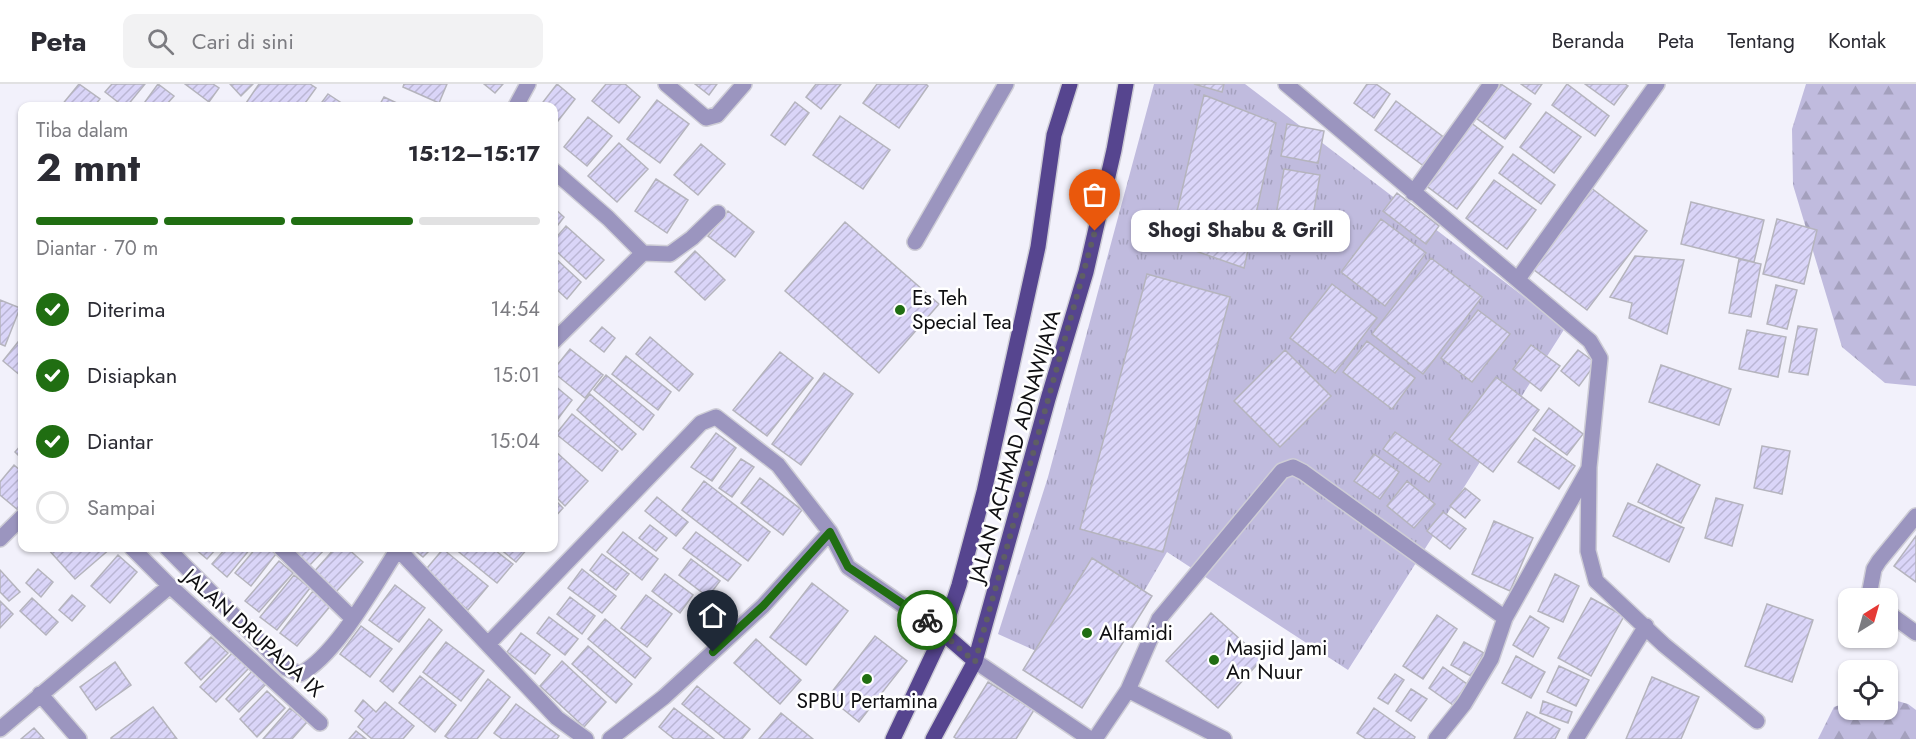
<!DOCTYPE html>
<html lang="id">
<head>
<meta charset="utf-8">
<style>
	body { margin:0; font-family:Jost,sans-serif; background:#f2f2f3; color:#2b2b33; height:100vh; display:flex; flex-direction:column; font-size:22px; white-space:nowrap }
	* { box-sizing:border-box; margin:0 }
	p { font-size:20px; color:#7c7c81 }
	.icon { flex:none; width:33px; height:33px; fill:none; stroke:currentColor; stroke-width:2; stroke-linecap:round; stroke-linejoin:round }
	.map { position:relative; flex:1; overflow:hidden }
	.drawer { position:absolute; left:18px; top:18px; width:540px; height:450px; display:flex; flex-direction:column; background:#fff; border-radius:12px; box-shadow:0 2px 4px #0004 }
	.drawer>* { flex:none }
	.needle { width:39px; rotate:37deg }
	.fabs { position:absolute; left:1838px; top:504px; display:grid; gap:12px }
	.fabs a { display:grid; place-items:center; width:60px; height:60px; border-radius:12px; background:#fff; box-shadow:0 2px 4px #0004; font-size:30px }
	.pin { position:absolute; display:grid; place-items:center; width:51px; height:51px; color:#fff; margin:-62px -26px; border-radius:50% 50% 50% 0; rotate:-45deg; box-shadow:0 0 6px #0007 }
	.pin .icon { rotate:45deg }
	.courier { position:absolute; display:grid; place-items:center; width:60px; height:60px; margin:-30px; border:4px solid #206e12; border-radius:50%; background:#fff; color:#222; box-shadow:0 2px 8px #0007 }
	.bubble { position:absolute; height:42px; border-radius:12px; background:#fff; box-shadow:0 2px 4px #0004; font-size:20px; font-weight:700; line-height:42px; text-align:center }
	.headline em { font-style:normal; font-weight:700 }
	.headline div { display:flex; flex-direction:column-reverse }
	.headline { display:flex; align-items:center; justify-content:space-between; height:102px; padding:0 18px }
	h1 { font-size:39px; font-weight:700; line-height:45px }
	.bar { display:grid; grid-template-columns:repeat(4,1fr); gap:9px 6px; align-content:center; height:72px; padding:0 18px }
	.bar i { height:8px; border-radius:4px; background:#e1e1e2 }
	.bar .selected { background:#206e12 }
	.bar p { grid-column:span 4 }
	ol { padding:0 18px; list-style:none }
	li { display:flex; align-items:center; gap:18px; height:66px }
	li p { margin-inline-start:auto }
	li .icon { padding:6px; border-radius:50%; background:#206e12; color:#fff; stroke-width:4 }
	li:last-child { color:#7c7c81 }
	li i { width:33px; height:33px; border:3px solid #e1e1e2; border-radius:50% }
	header { display:flex; align-items:center; gap:36px; box-sizing:border-box; height:84px; padding:0 30px; background:#fff; border-bottom:2px solid #e1e1e2 }
	header strong { font-size:28px }
	nav { display:flex; gap:33px; margin-inline-start:auto; font-size:21px }
	.search { width:420px; height:54px; background:#f2f2f3; display:flex; align-items:center; gap:15px; box-sizing:border-box; padding:0 21px; border-radius:12px; color:#7c7c81; font-size:22px }
	.map>svg:first-child { display:block }
	.grass { fill:url(#grass-tufts) }
	.forest { fill:url(#forest-firs) }
	.building { fill:url(#building-hatch); stroke:#b5b4bd; stroke-width:1.5 }
	.lines { fill:none; stroke-linecap:round; stroke-linejoin:round }
	.minor-casing { stroke:#cecdd6; stroke-width:18 }
	.primary-casing { stroke:#cecdd6; stroke-width:18 }
	.minor { stroke:#9b95bf; stroke-width:15 }
	.primary { stroke:#56458f; stroke-width:15 }
	.done { stroke:#5e5e64; stroke-width:6; stroke-dasharray:0 10.8 }
	.route { stroke:#206e12; stroke-width:8 }
	.poi-dot { fill:#206e12; stroke:#fff; stroke-width:2 }
	.labels { text-anchor:middle; stroke-width:5; stroke-linejoin:round; paint-order:stroke }
	.poi-label { font-size:21px; fill:#0f0f12; stroke:#fff; text-anchor:start }
	.street-label { font-size:21px; fill:#0f0f12; stroke:#fff }
</style>
</head>
<body>
<header>
<strong>Peta</strong>
<div class="search"><svg class="icon" aria-label="search" viewBox="0 0 24 24"><circle cx="10" cy="10" r="6"/><path d="M15 15l6 6"/></svg>Cari di sini</div>
<nav><a>Beranda</a><a>Peta</a><a>Tentang</a><a>Kontak</a></nav>
</header>
<div class="map">
<svg width="1916" height="655" viewBox="0 0 1916 655">
	<defs>
		<pattern id="grass-tufts" width="24" height="20" patternUnits="userSpaceOnUse" patternTransform="scale(1.5)"><rect width="24" height="20" fill="#c0bbde"/><path d="M3 7l-1-3M5 7V3M7 7l1-3M15 17l-1-3M17 17v-4M19 17l1-3" fill="none" stroke="#a4a0bd"/></pattern>
		<pattern id="forest-firs" width="22" height="20" patternUnits="userSpaceOnUse" patternTransform="scale(1.5)"><rect width="22" height="20" fill="#c0bbde"/><path d="M5 1l3.5 6h-7zM16 11l3.5 6h-7z" fill="#a4a0bd"/></pattern>
		<pattern id="building-hatch" width="6" height="6" patternUnits="userSpaceOnUse" patternTransform="scale(1.5)"><rect width="6" height="6" fill="#dad5f8"/><path d="M-1 1l2-2M0 6l6-6M5 7l2-2" fill="none" stroke="#bab6d4"/></pattern>
	</defs>
	<rect width="100%" height="100%" fill="#f2f1fb"/>
	<!-- grass -->
	<path class="grass" d="M1154 0H1245L1565 244 1348 586 1167 468 1094 593 998 550 1048 393Z"/>
	<!-- forest -->
	<path class="forest" d="M1806 0H1916V302L1885 299 1842 263 1793 101 1792 45Z
		M1887 614 1908 620 1916 626V655H1818L1834 623 1848 618V626H1887Z"/>
	<!-- building -->
	<path class="building" d="M79 0 100 15 94 22H61Z
		M112 0H145L127 22H123L105 8Z
		M158 0 174 12 165 22H142Z
		M185 0H213L219 4 209 18Z
		M230 0H253L241 12Z
		M259 0H310L316 4 303 22H244Z
		M404 0H447L439 19 403 3Z
		M484 0H503L495 9Z
		M557 0 575 15 554 42V22H540Z
		M606 0H625L640 13 619 39 592 17Z
		M695 0H717L709 11Z
		M816 0H841L821 25 806 13Z
		M877 0H926L928 2 899 44 863 19Z
		M1194 0H1224L1222 8Z
		M1367 0H1376L1390 10 1374 34 1354 19Z
		M1501 0 1531 20 1505 55 1476 34Z
		M1521 0H1542L1535 10Z
		M1567 0 1609 32 1595 52 1552 21Z
		M1585 0H1625L1628 2 1614 21Z
		M328 10 346 22H319Z
		M1204 11 1276 39 1244 184 1170 158Z
		M384 13 403 22H379Z
		M657 16 689 40 660 79 627 55Z
		M1396 17 1446 55 1425 83 1375 46Z
		M795 18 809 29 785 61 771 51Z
		M1546 28 1581 53 1554 89 1520 63Z
		M840 32 890 66 863 105 813 71Z
		M588 33 612 52 587 82 564 63Z
		M1470 38 1503 63 1457 125 1424 100Z
		M1287 40 1324 47 1318 79 1281 72Z
		M619 59 648 85 617 118 588 92Z
		M701 60 725 80 698 111 674 91Z
		M1513 70 1555 101 1541 120 1499 89Z
		M1284 85 1320 91 1312 138 1276 131Z
		M656 95 688 116 667 149 635 127Z
		M1494 96 1536 126 1507 165 1466 134Z
		M1590 103 1647 147 1587 226 1529 182Z
		M1397 109 1439 142 1426 160 1383 127Z
		M1691 118 1764 136 1754 178 1681 160Z
		M554 124 564 133 554 146Z
		M728 127 754 148 735 173 708 152Z
		M1381 135 1426 169 1385 222 1341 188Z
		M1777 135 1817 146 1804 200 1763 190Z
		M845 138 939 220 879 289 785 207Z
		M566 142 604 176 586 195 554 165V156Z
		M695 167 725 196 705 216 675 188Z
		M1635 172 1684 176 1667 250 1629 234 1632 219 1610 213Z
		M554 173 581 198 567 215 554 203Z
		M1431 174 1482 213 1423 290 1372 250Z
		M1739 175 1761 180 1751 233 1729 229Z
		M1147 190 1230 213 1163 468 1080 445Z
		M1332 200 1377 234 1335 289 1290 254Z
		M1776 201 1797 206 1787 245 1767 240Z
		M0 216 20 224 5 262 0 260Z
		M1478 226 1510 250 1472 298 1441 274Z
		M1798 242 1817 245 1808 291 1789 288Z
		M602 243 615 254 604 268 590 257Z
		M1747 246 1786 253 1778 293 1739 285Z
		M22 253V293L3 277Z
		M650 253 693 290 679 307 636 270Z
		M1367 257 1415 294 1392 325 1343 288Z
		M1531 261 1560 282 1541 307 1513 285Z
		M570 265 603 291 585 314 554 289V285Z
		M1285 266 1331 312 1280 363 1234 317Z
		M1578 266 1596 279 1579 302 1561 287Z
		M780 268 813 294 767 352 733 326Z
		M626 272 671 308 658 326 612 290Z
		M1661 281 1731 305 1719 341 1649 318Z
		M824 289 853 310 801 381 772 360Z
		M606 291 654 331 643 346 594 306Z
		M1496 293 1539 326 1493 388 1449 355Z
		M554 301 572 316 554 340Z
		M590 310 636 350 622 366 577 326Z
		M1549 324 1583 350 1567 371 1533 346Z
		M572 330 618 367 602 387 556 350Z
		M1395 348 1441 380 1429 398 1383 365Z
		M716 349 736 364 712 397 691 383Z
		M1535 354 1575 382 1559 405 1518 378Z
		M22 360V375L15 368Z
		M1762 362 1790 367 1782 410 1754 404Z
		M554 366 588 397 565 422 554 411Z
		M1374 370 1399 388 1380 415 1354 397Z
		M741 375 754 383 732 413 719 404Z
		M1657 380 1700 401 1681 439 1638 418Z
		M14 381 22 388V420L18 426 0 411V398Z
		M760 394 802 426 783 451 741 419Z
		M704 397 770 448 748 477 682 426Z
		M1407 397 1435 420 1414 444 1387 422Z
		M1465 404 1480 416 1465 434 1450 422Z
		M657 413 688 438 676 452 645 427Z
		M1716 414 1743 421 1732 462 1705 454Z
		M554 415 563 424 554 434Z
		M1628 419 1684 444 1669 478 1613 452Z
		M1443 428 1466 445 1450 465 1427 447Z
		M1494 437 1533 454 1510 507 1472 490Z
		M650 441 667 454 656 467 639 454Z
		M623 448 658 475 642 496 607 468Z
		M696 448 741 481 728 497 683 464Z
		M1916 452V498L1894 482Z
		M47 464H111L75 495Z
		M194 464H217L207 475Z
		M226 464H251L227 493 212 480Z
		M256 464H268L276 470 251 502 235 489Z
		M295 464H326L308 483 291 468Z
		M335 464H347L363 478 336 508 313 489Z
		M412 464H432L423 473Z
		M454 464H492L513 480 497 499Z
		M499 464H528L516 478Z
		M443 465 488 502 468 526 423 489Z
		M602 470 629 490 616 506 590 486Z
		M118 471 137 488 110 519 91 502Z
		M1092 474 1152 512 1082 624 1023 586Z
		M691 475 720 497 708 513 679 491Z
		M279 477 293 489 259 528 245 517Z
		M38 485 53 498 41 513 26 499Z
		M582 485 616 512 602 529 568 504Z
		M0 486 20 508 9 517 0 508Z
		M665 490 693 511 680 529 652 507Z
		M1555 490 1579 502 1563 538 1538 527Z
		M294 491 310 504 277 546 260 533Z
		M812 499 848 527 806 581 770 553Z
		M395 501 425 524 399 558 369 536Z
		M313 507 331 521 297 562 280 549Z
		M72 511 85 522 72 537 59 526Z
		M646 511 672 530 647 563 621 544Z
		M570 513 595 532 582 550 557 530Z
		M32 514 58 538 46 551 20 527Z
		M1591 514 1624 532 1591 592 1558 574Z
		M0 517 13 530 0 544Z
		M1767 520 1813 536 1792 598 1745 582Z
		M1211 529 1262 575 1218 624 1166 577Z
		M1437 531 1457 545 1423 595 1403 582Z
		M1530 532 1549 544 1533 573 1513 561Z
		M549 533 578 555 565 571 537 549Z
		M429 535 442 546 393 608 380 597Z
		M605 535 651 574 635 594 588 555Z
		M361 542 392 565 370 593 340 570Z
		M521 549 550 571 535 590 507 568Z
		M875 552 907 577 859 638 828 613Z
		M211 553 228 569 201 596 185 579Z
		M756 555 801 596 780 620 734 579Z
		M446 558 484 587 461 617 423 588Z
		M1464 558 1484 569 1471 592 1451 581Z
		M588 562 632 600 616 619 572 580Z
		M235 566 251 582 216 618 200 603Z
		M1516 572 1545 588 1531 614 1502 599Z
		M562 577 606 618 584 643 540 602Z
		M115 578 131 601 96 626 80 603Z
		M1559 582 1589 596 1576 622 1547 608Z
		M1443 583 1467 600 1453 621 1429 604Z
		M253 586 267 599 239 628 226 615Z
		M1395 590 1404 596 1388 620 1378 614Z
		M420 592 456 621 435 648 399 619Z
		M1652 593 1699 613 1681 655H1626Z
		M488 595 510 613 477 655H449L445 652Z
		M988 598 1034 626 1016 655H957L954 653Z
		M697 602 750 645 742 655H725L682 620Z
		M1411 605 1427 615 1411 637 1396 627Z
		M267 607 285 624 257 653 240 635Z
		M363 616 376 628 385 618 414 642 403 655H372L358 643 364 635 355 627Z
		M1543 617 1572 628 1568 639 1540 629Z
		M516 620 559 652 557 655H502L494 649Z
		M153 623 177 655H111V654Z
		M290 624 307 638 292 655H263Z
		M674 624 714 655H674L659 643Z
		M1374 624 1415 653 1414 655H1366L1357 649Z
		M1527 628 1560 645 1555 655H1514Z
		M781 629 813 655H759Z
		M34 644 44 655H21Z
		M356 647 366 655H349Z"/>
	<g class="lines">
		<!-- minor casing -->
		<g class="minor-casing">
			<path id="minor" d="M666 0 706 34 717 31 744 0
				M1286 0 1590 257 1600 274 1589 383 1588 467 1596 497 1664 561 1757 637
				M516 22 528 0
				M554 87 608 134 643 169 554 257
				M1413 109 1491 0
				M915 158 1006 0
				M643 169 670 170 692 154 718 129
				M1518 195 1657 0
				M0 455 22 433
				M132 464 170 502 320 639
				M167 464 286 584 300 590C336 572 375 500 398 465
				M281 464 352 534
				M397 464 557 634 586 655
				M1875 514 1870 506 1874 485 1879 477 1916 432
				M1887 528 1916 549
				M489 559 701 339 716 333 778 381 830 448
				M975 577 1090 655
				M1128 606 1224 655
				M40 610 79 655
				M0 645 170 502
				M610 655 664 613 763 522 830 448 848 483 943 549
				M1095 655 1128 606 1159 535 1282 387 1293 383 1303 388 1505 534
				M1436 655 1464 620 1491 575 1505 534 1588 386
				M1576 655 1646 542"/>
		</g>
		<!-- primary casing -->
		<g class="primary-casing">
			<path id="primary" d="M943 549 975 577
				M893 655 943 549 959 501 984 408 1038 163 1054 51 1070 0
				M933 655 975 577 1048 315 1086 188 1114 66 1126 0"/>
		</g>
		<!-- minor -->
		<use href="#minor" class="minor"/>
		<!-- primary -->
		<use href="#primary" class="primary"/>
	</g>
	<g class="lines">
		<!-- done -->
		<path class="done" d="M927 536 975 578 1095 147"/>
		<!-- route -->
		<path class="route" d="M713 568 763 522 830 448 848 483 927 536"/>
	</g>
	<!-- markers -->
	<g class="poi-dot">
		<circle cx="900" cy="226" r="6"/>
		<circle cx="1087" cy="549" r="6"/>
		<circle cx="1214" cy="576" r="6"/>
		<circle cx="867" cy="595" r="6"/>
	</g>
	<g class="labels">
		<!-- poi labels -->
		<g class="poi-label">
			<text x="912" y="221">Es Teh<tspan x="912" dy="24">Special Tea</tspan></text>
			<text x="1099" y="556">Alfamidi</text>
			<text x="1226" y="571">Masjid Jami<tspan x="1226" dy="24">An Nuur</tspan></text>
			<text x="867" y="624" text-anchor="middle">SPBU Pertamina</text>
		</g>
		<!-- street labels -->
		<g class="street-label">
			<text transform="translate(1015 362) rotate(-74)" y="7">JALAN ACHMAD ADNAWIJAYA</text>
			<text transform="translate(253 549) rotate(42)" y="7">JALAN DRUPADA IX</text>
		</g>
	</g>
</svg>
<div class="fabs">
<a><svg class="needle" viewBox="-14 -14 28 28"><path d="M0-13l5 13h-10z" fill="#e53935"/><path d="M0 13l5-13h-10z" fill="#7c7c81"/></svg></a>
<a><svg class="icon" aria-label="locate" viewBox="0 0 24 24"><circle cx="12" cy="12" r="6"/><path d="M12 2v4M12 18v4M2 12h4M18 12h4"/></svg></a>
</div>
<div class="pin" style="left:1095px;top:147px;background:#ea580c"><svg class="icon" aria-label="bag" viewBox="0 0 24 24"><path d="M5 8h14l-1 12H6zM9 8a3 3 0 0 1 6 0"/></svg></div>
<div class="pin" style="left:713px;top:568px;background:#1f2937"><svg class="icon" aria-label="home" viewBox="0 0 24 24"><path d="M3 11l9-7 9 7M6 9v11h12V9"/></svg></div>
<div class="courier" style="left:927px;top:536px"><svg class="icon" aria-label="bike" viewBox="0 0 24 24"><circle cx="6" cy="16" r="4"/><circle cx="18" cy="16" r="4"/><path d="M6 16l4-8h5l3 8M10 8l3 8H6M13 5h3"/></svg></div>
<div class="bubble" style="left:1131px;top:126px;width:219px">Shogi Shabu &amp; Grill</div>
<section class="drawer">
<div class="headline"><div><h1>2 mnt</h1><p>Tiba dalam</p></div><em>15:12–15:17</em></div>
<div class="bar"><i class="selected"></i><i class="selected"></i><i class="selected"></i><i></i><p>Diantar · 70 m</p></div>
<ol>
<li><svg class="icon" aria-label="check" viewBox="0 0 24 24"><path d="M5 12l5 5 9-10"/></svg>Diterima<p>14:54</p></li>
<li><svg class="icon" aria-label="check" viewBox="0 0 24 24"><path d="M5 12l5 5 9-10"/></svg>Disiapkan<p>15:01</p></li>
<li><svg class="icon" aria-label="check" viewBox="0 0 24 24"><path d="M5 12l5 5 9-10"/></svg>Diantar<p>15:04</p></li>
<li><i></i>Sampai</li>
</ol>
</section>
</div>
</body>
</html>
